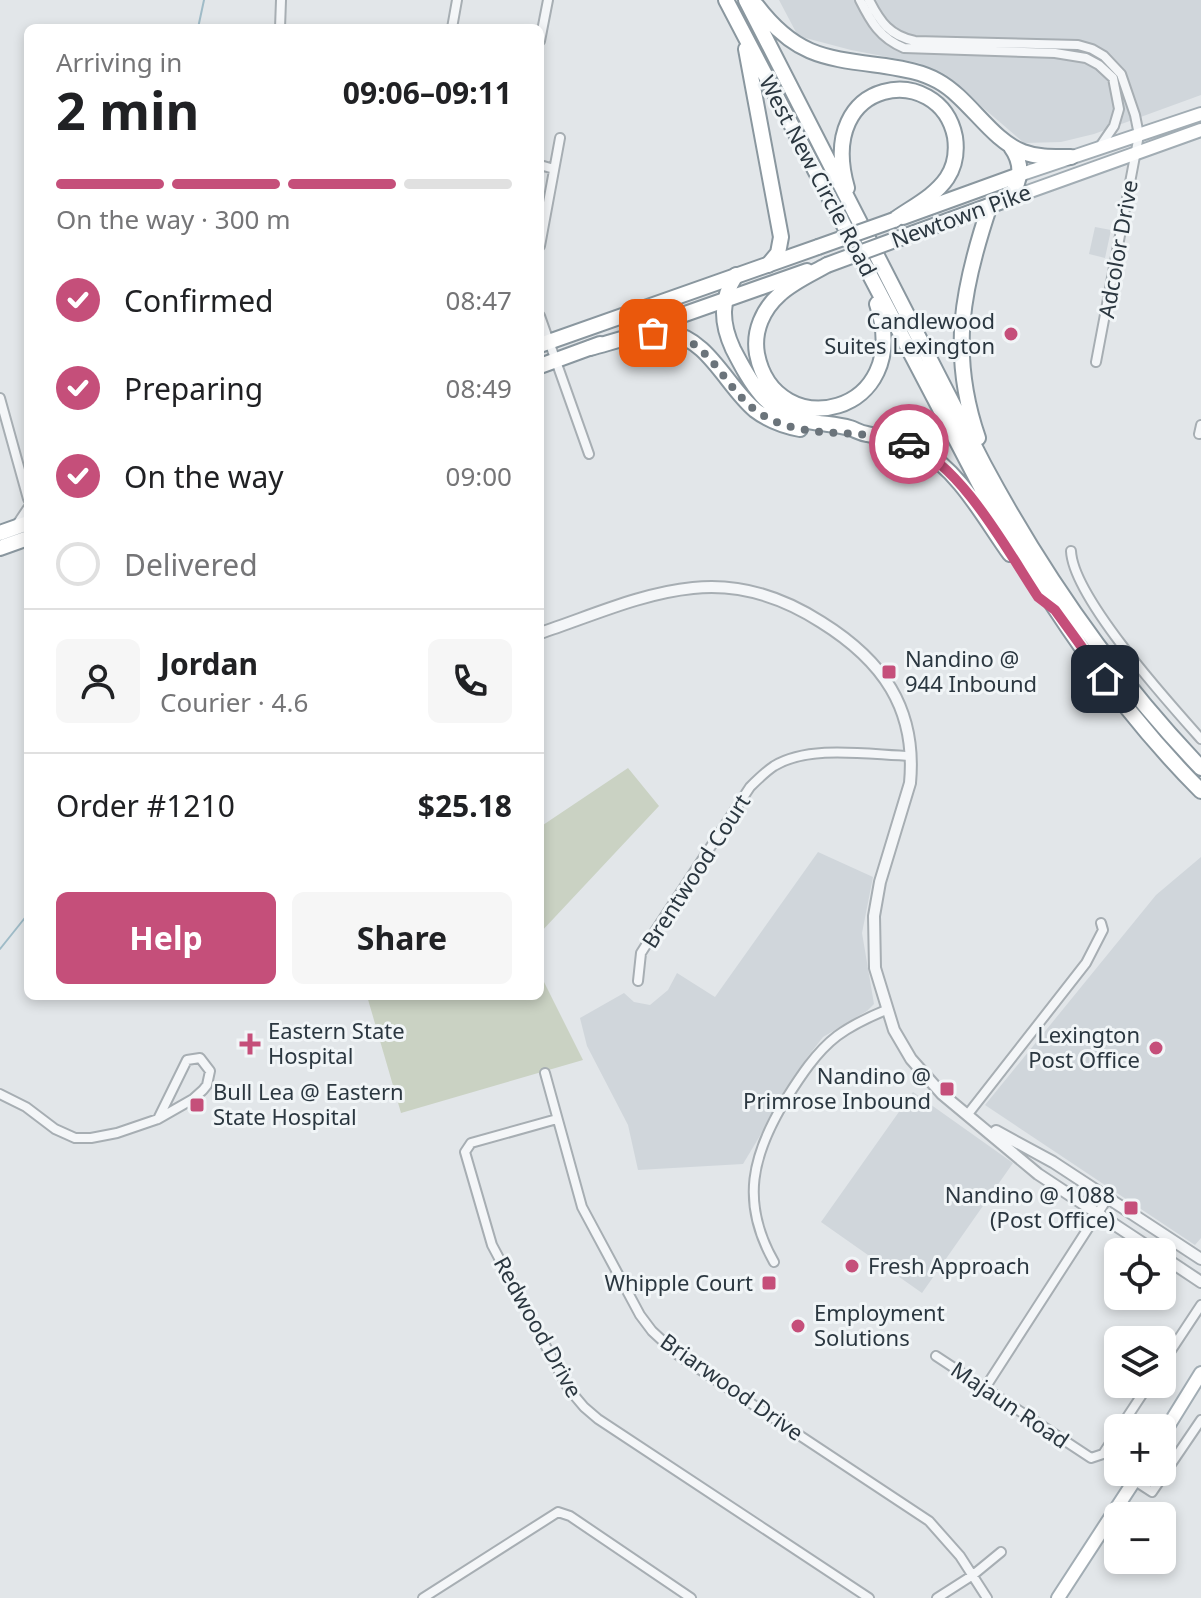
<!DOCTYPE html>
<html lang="en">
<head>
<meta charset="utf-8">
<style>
	body { margin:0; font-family:"Noto Sans",sans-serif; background:#f6f6f6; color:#202124; height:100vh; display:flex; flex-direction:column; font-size:30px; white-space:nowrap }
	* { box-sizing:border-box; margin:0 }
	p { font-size:26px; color:#757577 }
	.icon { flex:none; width:44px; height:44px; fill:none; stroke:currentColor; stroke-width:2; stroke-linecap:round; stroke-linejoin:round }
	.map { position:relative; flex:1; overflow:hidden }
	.side { position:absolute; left:24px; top:24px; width:520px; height:976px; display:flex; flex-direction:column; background:#fff; border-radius:12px; box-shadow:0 4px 12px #0003 }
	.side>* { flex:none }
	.tools { position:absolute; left:1104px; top:1238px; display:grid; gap:16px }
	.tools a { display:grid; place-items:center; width:72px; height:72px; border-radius:12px; background:#fff; box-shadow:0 4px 12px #0003; font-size:40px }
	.pin { position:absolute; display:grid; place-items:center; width:68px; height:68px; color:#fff; margin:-34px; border-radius:16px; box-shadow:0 4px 12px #0006 }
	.courier { position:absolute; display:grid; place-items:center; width:80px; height:80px; margin:-40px; border:6px solid #c54f7a; border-radius:50%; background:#fff; color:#222; box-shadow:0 2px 10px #0007 }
	.head em { font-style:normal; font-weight:700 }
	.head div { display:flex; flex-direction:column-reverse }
	.head { display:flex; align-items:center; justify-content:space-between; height:136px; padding:0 32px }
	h1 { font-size:52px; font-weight:700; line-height:60px }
	.bar { display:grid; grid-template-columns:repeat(4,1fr); gap:12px 8px; align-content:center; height:96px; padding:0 32px }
	.bar i { height:10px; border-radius:6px; background:#e0e0e0 }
	.bar .current { background:#c54f7a }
	.bar p { grid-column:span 4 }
	.line { display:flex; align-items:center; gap:20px; padding:0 32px; border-top:2px solid #e0e0e0 }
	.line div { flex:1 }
	.round { display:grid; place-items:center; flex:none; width:84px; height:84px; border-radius:12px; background:#f6f6f6 }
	ol { padding:0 32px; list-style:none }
	li { display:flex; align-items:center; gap:24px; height:88px }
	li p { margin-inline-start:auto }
	li .icon { padding:8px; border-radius:50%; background:#c54f7a; color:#fff; stroke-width:4 }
	li:last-child { color:#757577 }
	li i { width:44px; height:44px; border:4px solid #e0e0e0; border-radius:50% }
	.cta { display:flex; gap:16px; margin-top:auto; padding:16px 32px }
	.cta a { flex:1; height:92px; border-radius:12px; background:#c54f7a; color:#fff; font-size:32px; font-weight:700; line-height:92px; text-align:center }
	.cta a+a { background:#f6f6f6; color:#202124 }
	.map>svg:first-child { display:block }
	.built { fill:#d0d6db }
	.green { fill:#cad2c3 }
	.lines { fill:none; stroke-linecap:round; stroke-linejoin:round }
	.stream { stroke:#9fbbc7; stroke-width:2 }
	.minor-casing { stroke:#a7aeb3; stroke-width:12 }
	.tertiary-casing { stroke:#a7aeb3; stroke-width:14 }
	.primary-casing { stroke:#a2adb4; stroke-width:16 }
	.trunk-casing { stroke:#8a979f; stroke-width:18 }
	.motorway-casing { stroke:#8a979f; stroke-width:18 }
	.minor { stroke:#f4f6f8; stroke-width:8 }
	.tertiary { stroke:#f4f6f8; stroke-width:10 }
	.primary { stroke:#fff; stroke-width:12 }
	.trunk { stroke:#fff; stroke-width:14 }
	.motorway { stroke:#fff; stroke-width:14 }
	.trunk-bridge-casing { stroke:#8a979f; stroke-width:18; stroke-linecap:butt }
	.trunk-bridge { stroke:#fff; stroke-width:14 }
	.done { stroke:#6b747b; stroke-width:8; stroke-dasharray:0 14.4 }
	.route { stroke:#c54f7a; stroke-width:10 }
	.poi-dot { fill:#c54f7a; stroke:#f1f5f7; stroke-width:3 }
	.labels { text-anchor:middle; stroke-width:6; stroke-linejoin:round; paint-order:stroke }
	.street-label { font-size:22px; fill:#2b3740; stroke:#f1f5f7 }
	.poi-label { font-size:22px; fill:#2b3740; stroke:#f1f5f7; text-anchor:end }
</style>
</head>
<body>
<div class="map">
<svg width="1201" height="1598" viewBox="0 0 1201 1598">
	<rect width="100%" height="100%" fill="#e2e6e9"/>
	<!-- built -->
	<path class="built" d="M779 0H1201V95L1094 134 1061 142 1024 143 959 87 919 63 851 50 798 36Z
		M1095 227 1111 230 1105 258 1089 254Z
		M818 852 873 877 862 933 874 1004 867 1011 823 1037 806 1059 743 1164 638 1170 628 1125 587 1046 580 1018 624 993 634 1002 650 1005 668 990 677 973 715 997Z
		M1201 857V1238L1195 1245 985 1105 1156 895Z
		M913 1092 1013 1163 922 1293 821 1222Z"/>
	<!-- green -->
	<path class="green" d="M628 768 659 806 540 933V827Z
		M540 974 583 1060 401 1113 367 996H540Z"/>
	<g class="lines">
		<!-- stream -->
		<path class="stream" d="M198 28 204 0
			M0 949 28 914"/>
		<!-- minor casing -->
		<g class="minor-casing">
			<path id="minor" d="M860 0C871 22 880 38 904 48L1055 53 1086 58 1099 65 1113 78 1119 109 1114 126 1099 148
				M869 0C880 22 890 36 915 41L1078 45 1092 49 1104 56 1121 74 1135 115 1139 135 1096 362
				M280 28 281 0
				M452 28 457 0
				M540 41 548 0
				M540 165 554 169
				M540 246 560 138
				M540 316 589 454
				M0 398 28 499
				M1199 434 1201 425
				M18 523 28 508
				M1071 551C1073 597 1168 702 1201 739
				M638 981 641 953 648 942 750 787C757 780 765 772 774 766 810 744 870 755 911 756
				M545 1073 582 1207 640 1315 652 1331 678 1355 929 1521 960 1556 987 1598
				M0 1094 26 1107 55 1129 75 1138H91L117 1133 158 1119 193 1099 203 1090 207 1085 210 1071 200 1058 187 1060 158 1119
				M968 1114 1086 963 1103 930 1101 923
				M557 1119 471 1143 465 1152 492 1245 568 1388 584 1407 598 1419 869 1598
				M774 1262C740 1202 752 1155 786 1099 800 1077 816 1052 837 1036 852 1025 869 1017 886 1010
				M936 1356 1091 1458 1103 1454 1118 1431
				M1162 1364 1201 1305
				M985 1388 1107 1199
				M1120 1428 1149 1384
				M1135 1481 1152 1492 1201 1420
				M423 1598 558 1512 570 1516 691 1598
				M937 1598 973 1575 1001 1552"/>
		</g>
		<!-- tertiary casing -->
		<g class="tertiary-casing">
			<path id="tertiary" d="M540 633C589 617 641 593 693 588 739 583 782 597 821 622 882 660 917 708 910 783L880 882 874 916 875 968 894 1030 911 1059 942 1094 1038 1174 1156 1252
				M996 1131 1053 1162 1201 1259
				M1162 1256 1201 1282"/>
		</g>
		<!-- primary casing -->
		<g class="primary-casing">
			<path id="primary" d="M1019 175 1201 114
				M1008 199 1201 130
				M1162 1436 1201 1373
				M1058 1598 1140 1472"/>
		</g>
		<!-- trunk casing -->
		<g class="trunk-casing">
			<path id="trunk" d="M903 217 1019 175
				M903 237 1008 199
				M634 332 807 271
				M540 345 818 247
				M540 366 600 344
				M0 533 28 523
				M0 548 28 538"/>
		</g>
		<!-- motorway casing -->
		<g class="motorway-casing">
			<path id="motorway" d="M726 0 983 491C1045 598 1113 703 1201 791
				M746 0 984 465C1043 575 1115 678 1201 768
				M757 6C796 57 826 58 885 66 904 69 922 72 938 81 969 98 991 140 1023 152 1039 158 1055 157 1071 157
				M746 49 781 237 778 253 768 265
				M847 188C815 76 940 61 955 137 957 151 955 166 947 178 934 197 912 207 894 220
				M1008 199C1021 182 1024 165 1011 147
				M827 265C811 274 793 282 780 294 763 309 753 331 757 354 775 446 915 416 877 304
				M736 275C720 300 721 323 733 349 751 384 767 414 808 421 822 424 837 424 850 428 856 430 860 433 867 434 885 438 904 440 920 449 960 471 984 518 1010 554
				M590 348C614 342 644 330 669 333 708 338 727 387 755 410 768 420 784 426 800 429
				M978 438C949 354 962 288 990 205"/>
		</g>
		<!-- minor -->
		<use href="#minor" class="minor"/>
		<!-- tertiary -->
		<use href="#tertiary" class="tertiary"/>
		<!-- primary -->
		<use href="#primary" class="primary"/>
		<!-- trunk -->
		<use href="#trunk" class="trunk"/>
		<!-- motorway -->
		<use href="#motorway" class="motorway"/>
		<!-- trunk-bridge casing -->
		<g class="trunk-bridge-casing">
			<path id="trunk-bridge" d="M818 247 894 220
				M827 265 903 237"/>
		</g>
		<!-- trunk-bridge -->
		<use href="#trunk-bridge" class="trunk-bridge"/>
	</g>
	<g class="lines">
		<!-- done -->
		<path class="done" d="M653 333C710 330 720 388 761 414 806 443 861 425 909 444"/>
		<!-- route -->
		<path class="route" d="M909 444C962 466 1007 550 1038 597L1055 610 1105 679"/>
	</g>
	<!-- markers -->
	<g class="poi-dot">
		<circle cx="1011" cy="334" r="8"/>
		<rect x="881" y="664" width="16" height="16" rx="4"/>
		<path d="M246 1032h8v8h8v8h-8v8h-8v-8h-8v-8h8z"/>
		<circle cx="1156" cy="1048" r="8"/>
		<rect x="939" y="1081" width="16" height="16" rx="4"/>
		<rect x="189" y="1097" width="16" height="16" rx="4"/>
		<rect x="1123" y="1200" width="16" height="16" rx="4"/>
		<circle cx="852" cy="1266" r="8"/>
		<rect x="761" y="1275" width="16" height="16" rx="4"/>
		<circle cx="798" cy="1326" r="8"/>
	</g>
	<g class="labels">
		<!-- street labels -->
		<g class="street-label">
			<text transform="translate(818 176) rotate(62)" y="8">West New Circle Road</text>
			<text transform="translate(961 216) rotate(-20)" y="8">Newtown Pike</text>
			<text transform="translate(1118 249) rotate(-80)" y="8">Adcolor Drive</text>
			<text transform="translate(696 871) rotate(-57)" y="8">Brentwood Court</text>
			<text transform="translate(538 1327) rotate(61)" y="8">Redwood Drive</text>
			<text transform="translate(732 1387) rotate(35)" y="8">Briarwood Drive</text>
			<text transform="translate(1010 1405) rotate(34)" y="8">Majaun Road</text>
		</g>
		<!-- poi labels -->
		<g class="poi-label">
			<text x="995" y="329">Candlewood<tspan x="995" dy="25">Suites Lexington</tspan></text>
			<text x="905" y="667" text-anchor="start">Nandino @<tspan x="905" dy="25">944 Inbound</tspan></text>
			<text x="268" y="1039" text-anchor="start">Eastern State<tspan x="268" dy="25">Hospital</tspan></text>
			<text x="1140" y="1043">Lexington<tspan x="1140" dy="25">Post Office</tspan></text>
			<text x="931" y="1084">Nandino @<tspan x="931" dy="25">Primrose Inbound</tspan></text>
			<text x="213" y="1100" text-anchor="start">Bull Lea @ Eastern<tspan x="213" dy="25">State Hospital</tspan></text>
			<text x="1115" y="1203">Nandino @ 1088<tspan x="1115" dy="25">(Post Office)</tspan></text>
			<text x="868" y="1274" text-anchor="start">Fresh Approach</text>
			<text x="753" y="1291">Whipple Court</text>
			<text x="814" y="1321" text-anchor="start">Employment<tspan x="814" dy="25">Solutions</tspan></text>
		</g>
	</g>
</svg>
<div class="tools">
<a><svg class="icon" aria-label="locate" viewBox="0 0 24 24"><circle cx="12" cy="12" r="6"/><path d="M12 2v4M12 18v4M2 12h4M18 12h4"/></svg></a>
<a><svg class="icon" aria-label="layers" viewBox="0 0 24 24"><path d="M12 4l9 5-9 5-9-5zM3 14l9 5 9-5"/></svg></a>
<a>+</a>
<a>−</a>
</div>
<div class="pin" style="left:653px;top:333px;background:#ea580c"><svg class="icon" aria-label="bag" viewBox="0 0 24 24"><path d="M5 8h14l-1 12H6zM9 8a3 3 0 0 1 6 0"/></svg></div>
<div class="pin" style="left:1105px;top:679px;background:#1f2937"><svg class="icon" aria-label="home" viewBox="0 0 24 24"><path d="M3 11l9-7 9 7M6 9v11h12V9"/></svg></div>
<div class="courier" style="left:909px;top:444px"><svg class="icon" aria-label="car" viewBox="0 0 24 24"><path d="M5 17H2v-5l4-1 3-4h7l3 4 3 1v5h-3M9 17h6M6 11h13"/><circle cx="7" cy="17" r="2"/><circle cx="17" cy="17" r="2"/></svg></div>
<section class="side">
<div class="head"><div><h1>2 min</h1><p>Arriving in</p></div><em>09:06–09:11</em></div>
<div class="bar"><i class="current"></i><i class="current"></i><i class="current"></i><i></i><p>On the way · 300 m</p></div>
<ol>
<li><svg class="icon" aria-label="check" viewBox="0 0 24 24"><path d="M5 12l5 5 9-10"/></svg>Confirmed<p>08:47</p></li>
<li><svg class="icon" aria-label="check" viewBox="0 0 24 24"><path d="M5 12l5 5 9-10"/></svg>Preparing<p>08:49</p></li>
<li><svg class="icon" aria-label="check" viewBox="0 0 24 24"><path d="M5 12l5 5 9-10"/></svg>On the way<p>09:00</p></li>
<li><i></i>Delivered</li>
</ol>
<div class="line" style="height:144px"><a class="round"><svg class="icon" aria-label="person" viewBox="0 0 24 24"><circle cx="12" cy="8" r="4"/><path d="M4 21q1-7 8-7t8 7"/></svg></a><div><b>Jordan</b><p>Courier · 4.6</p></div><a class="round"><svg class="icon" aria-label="phone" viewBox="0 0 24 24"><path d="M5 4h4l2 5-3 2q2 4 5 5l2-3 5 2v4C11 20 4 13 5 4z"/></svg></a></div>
<div class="line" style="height:104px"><div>Order #1210</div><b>$25.18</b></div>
<div class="cta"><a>Help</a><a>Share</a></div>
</section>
</div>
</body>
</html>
